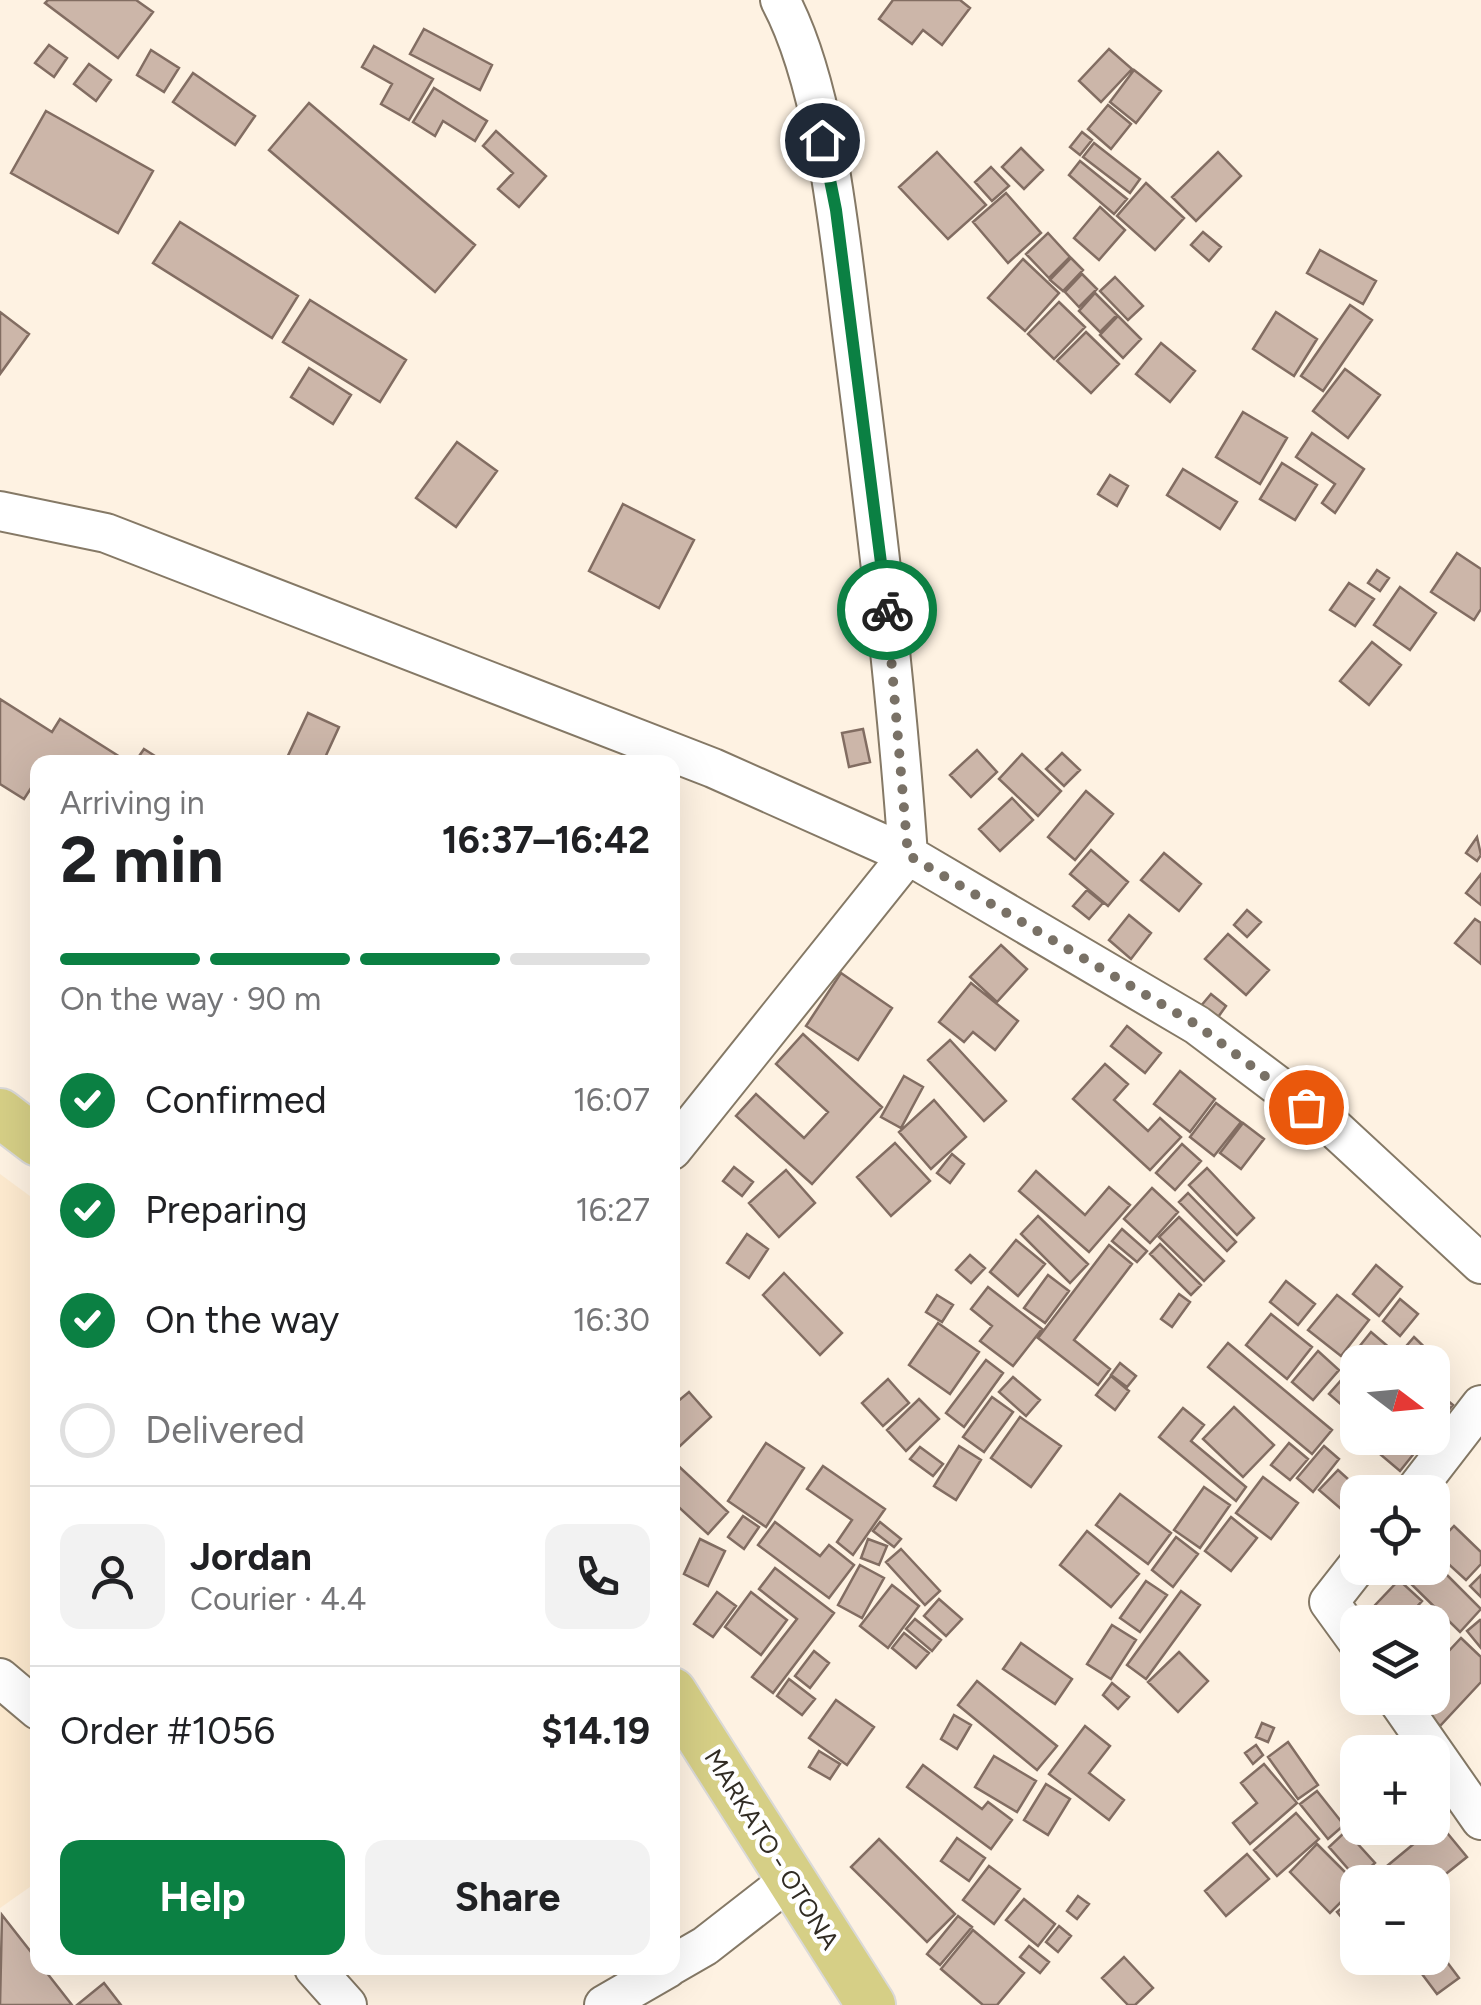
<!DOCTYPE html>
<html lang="en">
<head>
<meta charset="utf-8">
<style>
	body { margin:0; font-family:Figtree,sans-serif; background:#f2f2f2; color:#202124; height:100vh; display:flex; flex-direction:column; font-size:38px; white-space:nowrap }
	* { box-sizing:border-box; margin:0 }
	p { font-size:32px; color:#757577 }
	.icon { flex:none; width:55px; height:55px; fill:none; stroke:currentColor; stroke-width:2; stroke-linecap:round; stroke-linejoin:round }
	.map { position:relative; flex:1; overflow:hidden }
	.details { position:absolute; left:30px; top:755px; width:650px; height:1220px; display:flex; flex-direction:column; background:#fff; border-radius:20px; box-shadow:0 10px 40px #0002 }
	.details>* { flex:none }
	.needle { width:65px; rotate:106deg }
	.tools { position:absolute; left:1340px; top:1345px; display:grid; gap:20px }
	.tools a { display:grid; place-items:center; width:110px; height:110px; border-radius:20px; background:#fff; box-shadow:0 10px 40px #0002; font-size:50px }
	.pin { position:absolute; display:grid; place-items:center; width:85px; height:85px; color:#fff; margin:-42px; border:5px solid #fff; border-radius:50%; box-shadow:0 2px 10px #0007 }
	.courier { position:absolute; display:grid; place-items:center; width:100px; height:100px; margin:-50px; border:8px solid #0b8043; border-radius:50%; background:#fff; color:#222; box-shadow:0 2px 12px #0007 }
	.head em { font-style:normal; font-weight:700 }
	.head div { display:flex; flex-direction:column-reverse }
	.head { display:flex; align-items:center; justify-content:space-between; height:170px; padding:0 30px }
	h1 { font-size:65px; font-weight:700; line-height:75px }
	.bar { display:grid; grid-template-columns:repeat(4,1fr); gap:15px 10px; align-content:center; height:120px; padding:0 30px }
	.bar i { height:12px; border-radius:8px; background:#e0e0e0 }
	.bar .current { background:#0b8043 }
	.bar p { grid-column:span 4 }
	.line { display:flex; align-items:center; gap:25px; padding:0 30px; border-top:2px solid #e0e0e0 }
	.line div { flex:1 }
	.round { display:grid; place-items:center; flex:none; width:105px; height:105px; border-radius:20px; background:#f2f2f2 }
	ol { padding:0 30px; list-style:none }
	li { display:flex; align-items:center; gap:30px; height:110px }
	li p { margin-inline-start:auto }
	li .icon { padding:10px; border-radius:50%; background:#0b8043; color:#fff; stroke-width:4 }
	li:last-child { color:#757577 }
	li i { width:55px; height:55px; border:5px solid #e0e0e0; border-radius:50% }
	.primary-button { display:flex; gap:20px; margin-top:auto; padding:20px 30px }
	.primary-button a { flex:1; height:115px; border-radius:20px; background:#0b8043; color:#fff; font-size:40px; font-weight:700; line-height:115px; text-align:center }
	.primary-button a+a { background:#f2f2f2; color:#202124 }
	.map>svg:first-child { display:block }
	.built { fill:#fdeacf }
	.building { fill:#ccb6a9; stroke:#826d62; stroke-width:2.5 }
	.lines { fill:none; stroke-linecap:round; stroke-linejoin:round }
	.minor-casing { stroke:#857966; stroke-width:42 }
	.major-casing { stroke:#dad9d8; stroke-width:52 }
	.minor { stroke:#fff; stroke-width:38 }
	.major { stroke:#d6cf86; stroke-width:48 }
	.done { stroke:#797166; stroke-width:10; stroke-dasharray:0 18 }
	.route { stroke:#0b8043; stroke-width:12 }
	.labels { text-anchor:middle; stroke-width:9; stroke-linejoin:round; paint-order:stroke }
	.street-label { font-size:25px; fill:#312c24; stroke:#fff }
</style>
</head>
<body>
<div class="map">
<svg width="1481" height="2005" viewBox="0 0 1481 2005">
	<rect width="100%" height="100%" fill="#fef2e2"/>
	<!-- built -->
	<path class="built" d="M0 1174 38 1202 37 1882 0 1908Z"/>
	<!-- building -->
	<path class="building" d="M48 0H136L153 12 118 58 45 3Z
		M893 0H960L970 8 942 45 923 30 912 44 879 19Z
		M424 29 492 65 480 90 410 54Z
		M49 45 67 58 54 77 35 63Z
		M374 46 433 79 409 120 381 104 392 84 362 67Z
		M1109 49 1132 69 1101 102 1079 81Z
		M151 50 179 68 164 92 137 75Z
		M89 64 111 80 96 101 74 84Z
		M1134 70 1161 91 1136 123 1110 102Z
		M193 73 255 116 235 145 173 102Z
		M434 88 487 121 475 141 443 121 435 136 413 122Z
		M309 103 475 245 435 292 269 150Z
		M1108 105 1131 124 1111 149 1088 129Z
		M46 111 153 171 118 233 11 173Z
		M496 131 546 176 519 207 498 189 513 173 483 146Z
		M1082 132 1092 140 1080 155 1070 147Z
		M1094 143 1140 179 1130 193 1083 157Z
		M1021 148 1043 170 1024 189 1002 167Z
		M937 152 986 205 948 239 899 187Z
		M1218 152 1241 176 1196 221 1172 197Z
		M1080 161 1127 199 1114 214 1069 175Z
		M991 167 1009 186 992 201 975 182Z
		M1146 183 1184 218 1155 250 1117 216Z
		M1006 193 1041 233 1008 263 973 222Z
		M1100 207 1125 230 1099 260 1074 238Z
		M180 222 298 296 272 338 153 263Z
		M1203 232 1221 247 1209 261 1191 245Z
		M1048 233 1070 257 1049 278 1026 254Z
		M1320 250 1376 281 1363 304 1307 273Z
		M1071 258 1083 270 1063 291 1050 280Z
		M1023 259 1059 293 1025 331 988 298Z
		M1082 274 1097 289 1079 307 1065 292Z
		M1115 277 1143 306 1128 320 1100 291Z
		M1095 293 1117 315 1100 332 1079 311Z
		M310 300 406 360 380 402 283 342Z
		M1059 302 1085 327 1054 359 1028 334Z
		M1350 305 1372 320 1323 391 1301 376Z
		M0 312 29 334 0 374Z
		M1276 312 1317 339 1294 376 1253 349Z
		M1118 316 1141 339 1123 358 1100 335Z
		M1086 332 1119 364 1091 393 1057 361Z
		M1161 343 1195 371 1170 402 1136 374Z
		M309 368 351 395 333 424 291 397Z
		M1345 369 1380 395 1348 438 1313 411Z
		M1243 412 1287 438 1260 484 1216 457Z
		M1312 433 1364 469 1335 513 1322 503 1335 484 1296 457Z
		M457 442 497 471 456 527 416 498Z
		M1282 463 1317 485 1295 520 1260 499Z
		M1183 469 1237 502 1220 529 1167 495Z
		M1110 475 1128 486 1117 506 1098 494Z
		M623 504 694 540 659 608 589 571Z
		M1457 553 1481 569V609L1474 620 1431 592Z
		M1377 570 1389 578 1380 591 1368 583Z
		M1349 583 1374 599 1355 626 1330 610Z
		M1400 587 1436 613 1410 650 1374 625Z
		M1372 642 1401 665 1369 705 1340 681Z
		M0 699 52 732 60 719 128 762H38V788L33 785 24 799 0 784Z
		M308 713 339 727 323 762H285Z
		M863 729 870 762 849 767 842 733Z
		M144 749 163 761 161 762H135Z
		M977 750 997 772 971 797 950 775Z
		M1062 753 1080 770 1064 786 1046 769Z
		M1022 754 1061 791 1038 816 999 779Z
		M1086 791 1113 814 1075 860 1048 837Z
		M1012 798 1033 820 1000 851 979 829Z
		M1477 837 1481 855 1477 861 1466 853Z
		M1091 850 1128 882 1108 906 1070 874Z
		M1164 853 1201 884 1179 911 1141 880Z
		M1481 874V905L1466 893Z
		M1087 890 1103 903 1089 919 1073 906Z
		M1247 910 1261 922 1247 937 1234 925Z
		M1129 915 1151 933 1131 959 1109 940Z
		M1475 919 1481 923V964L1455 943Z
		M1228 934 1269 970 1246 995 1205 959Z
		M1001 945 1027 969 997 1002 970 977Z
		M841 973 892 1008 858 1060 806 1026Z
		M971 983 1018 1021 995 1050 973 1032 964 1042 939 1022Z
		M1211 994 1226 1006 1216 1020 1200 1007Z
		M1127 1026 1161 1053 1145 1073 1111 1046Z
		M803 1034 882 1107 812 1184 736 1116 756 1094 804 1138 828 1112 776 1064Z
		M950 1040 1006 1101 984 1121 928 1060Z
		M1105 1064 1128 1084 1114 1100 1148 1131 1160 1118 1181 1137 1150 1170 1073 1099Z
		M1180 1071 1215 1099 1190 1132 1154 1104Z
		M904 1076 923 1087 901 1128 881 1117Z
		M934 1100 966 1137 931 1169 899 1132Z
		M1216 1103 1241 1122 1214 1156 1190 1137Z
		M1243 1123 1264 1139 1241 1169 1220 1153Z
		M895 1143 930 1181 891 1216 857 1177Z
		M1182 1144 1201 1161 1175 1190 1156 1173Z
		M952 1154 964 1164 950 1183 937 1173Z
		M734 1167 753 1182 742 1196 723 1181Z
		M1207 1168 1254 1218 1237 1235 1189 1185Z
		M786 1170 815 1203 779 1237 749 1203Z
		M1036 1171 1085 1215 1109 1187 1130 1205 1089 1252 1019 1191Z
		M1152 1188 1178 1212 1150 1243 1124 1219Z
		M1188 1193 1236 1242 1227 1251 1179 1202Z
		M1038 1216 1088 1264 1070 1283 1021 1234Z
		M1179 1217 1224 1261 1204 1281 1159 1237Z
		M1122 1229 1147 1251 1137 1262 1112 1241Z
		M747 1234 768 1249 749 1278 727 1263Z
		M1016 1240 1045 1264 1018 1296 990 1272Z
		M1160 1244 1201 1285 1191 1295 1150 1254Z
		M1109 1245 1132 1264 1074 1340 1110 1369 1098 1385 1038 1338Z
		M970 1255 985 1268 971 1283 956 1270Z
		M1376 1265 1402 1287 1379 1316 1353 1294Z
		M784 1273 842 1333 820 1355 763 1295Z
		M1048 1275 1069 1291 1045 1323 1024 1308Z
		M1286 1281 1315 1304 1298 1325 1270 1302Z
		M988 1287 1042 1329 1013 1366 980 1341 992 1326 971 1309Z
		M1179 1294 1190 1302 1172 1327 1161 1319Z
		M937 1295 953 1305 942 1322 926 1312Z
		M1337 1295 1369 1320 1341 1356 1308 1330Z
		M1400 1299 1418 1314 1400 1336 1383 1321Z
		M1271 1314 1312 1347 1287 1379 1246 1345Z
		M938 1323 979 1352 950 1394 909 1365Z
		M1371 1332 1392 1350 1382 1362H1358V1373L1346 1363Z
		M1414 1337 1443 1365 1432 1376V1362H1414L1402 1351Z
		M1228 1343 1332 1430 1312 1454 1208 1367Z
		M1318 1351 1339 1370 1313 1400 1292 1382Z
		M986 1360 1003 1373 964 1427 946 1413Z
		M1120 1363 1136 1376 1127 1387 1111 1375Z
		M1111 1376 1129 1391 1115 1410 1096 1395Z
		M1013 1377 1040 1400 1026 1416 999 1392Z
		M1343 1378 1358 1391V1419L1329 1394Z
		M888 1379 909 1403 883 1426 862 1403Z
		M1432 1388 1453 1405 1432 1430Z
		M689 1392 711 1417 680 1446 672 1438V1397L677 1402Z
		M992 1397 1013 1412 984 1452 963 1437Z
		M919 1399 939 1419 906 1451 887 1430Z
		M1234 1407 1274 1445 1243 1477 1203 1439Z
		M1183 1408 1204 1425 1191 1441 1246 1487 1236 1501 1159 1437Z
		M1020 1417 1061 1446 1031 1487 991 1458Z
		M1361 1438H1411L1420 1446 1400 1471Z
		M766 1443 804 1468 766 1527 728 1501Z
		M1289 1443 1308 1459 1290 1480 1271 1465Z
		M959 1446 981 1460 956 1500 934 1486Z
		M1324 1446 1339 1459 1313 1492 1297 1478Z
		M920 1447 943 1464 933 1476 910 1459Z
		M672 1460 728 1512 708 1534 672 1501Z
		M823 1466 885 1509 853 1555 837 1542 852 1520 807 1489Z
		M1338 1470 1358 1488 1340 1508 1319 1490Z
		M1263 1477 1298 1503 1271 1539 1236 1513Z
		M1204 1487 1230 1505 1200 1548 1174 1530Z
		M1120 1494 1171 1533 1148 1564 1096 1525Z
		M743 1516 759 1527 744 1549 728 1537Z
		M1231 1517 1257 1538 1231 1571 1205 1551Z
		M775 1522 820 1556 829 1545 854 1565 829 1598 758 1545Z
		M880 1522 901 1539 894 1547 873 1531Z
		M1454 1526 1481 1552V1564L1466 1580 1432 1549Z
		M1087 1531 1139 1574 1111 1607 1060 1565Z
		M1176 1537 1198 1554 1173 1587 1152 1570Z
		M700 1539 725 1551 708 1586 684 1574Z
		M868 1539 887 1546 879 1565 861 1558Z
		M901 1549 940 1591 925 1605 886 1562Z
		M1432 1560 1481 1609 1460 1632 1404 1577 1414 1568H1432Z
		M860 1565 884 1578 862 1618 838 1605Z
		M775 1568 834 1613 773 1693 752 1677 797 1619 759 1589Z
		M1481 1575V1597L1470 1586Z
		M1399 1580 1422 1601 1403 1622H1359Z
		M1146 1581 1167 1595 1140 1632 1120 1618Z
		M892 1585 919 1606 888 1648 860 1626Z
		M1181 1591 1200 1605 1146 1679 1127 1665Z
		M717 1592 736 1606 713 1637 694 1624Z
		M751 1592 787 1620 761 1655 725 1627Z
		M939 1599 962 1619 946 1636 924 1616Z
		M915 1619 941 1640 932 1651 906 1629Z
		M1480 1620 1481 1621V1648L1467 1631Z
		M1112 1625 1136 1640 1111 1679 1087 1664Z
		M904 1633 929 1653 916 1668 892 1648Z
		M1461 1638 1481 1657V1682L1440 1726 1428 1715 1446 1695 1432 1682V1669Z
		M1021 1643 1072 1679 1055 1704 1003 1669Z
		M814 1651 829 1663 810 1688 795 1676Z
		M1179 1652 1208 1681 1178 1712 1148 1682Z
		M789 1679 815 1699 802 1715 777 1696Z
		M977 1681 1057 1746 1037 1770 958 1705Z
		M1112 1683 1129 1697 1118 1709 1103 1695Z
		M836 1700 874 1727 847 1765 809 1738Z
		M954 1715 971 1725 957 1749 941 1739Z
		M1262 1723 1274 1728 1268 1742 1256 1737Z
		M1085 1726 1110 1746 1089 1773 1124 1800 1109 1820 1049 1774Z
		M1288 1742 1318 1785 1298 1799 1268 1757Z
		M1256 1745 1263 1755 1253 1764 1245 1753Z
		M819 1751 840 1764 830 1779 809 1767Z
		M994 1756 1036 1781 1017 1812 975 1787Z
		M1264 1764 1297 1803 1250 1844 1233 1823 1257 1803 1241 1783Z
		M923 1765 982 1809 988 1802 1012 1820 991 1849 907 1787Z
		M1046 1784 1070 1799 1048 1835 1024 1820Z
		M1317 1791 1344 1825 1328 1839 1300 1804Z
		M1296 1813 1319 1839 1277 1876 1254 1850Z
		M1439 1823 1467 1857 1432 1885 1400 1882 1387 1866Z
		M1346 1831 1375 1863 1357 1879 1329 1847Z
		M957 1838 985 1858 969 1881 941 1861Z
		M879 1839 955 1914 927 1942 851 1867Z
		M1317 1844 1358 1885 1330 1913 1290 1872Z
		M1247 1854 1269 1879 1226 1916 1205 1891Z
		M989 1866 1020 1889 994 1924 963 1900Z
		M1386 1871 1393 1882H1368Z
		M1358 1895V1937L1337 1912Z
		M1078 1896 1089 1904 1077 1919 1067 1911Z
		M1024 1899 1055 1924 1038 1946 1006 1920Z
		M2 1915 38 1961V1968H43L72 2005H0Z
		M958 1916 972 1927 940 1965 927 1954Z
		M1059 1926 1071 1936 1058 1952 1046 1942Z
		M973 1930 1024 1973 997 2005H983L941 1969Z
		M1432 1942 1459 1978 1437 1994 1410 1958H1432Z
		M1029 1946 1049 1962 1040 1973 1020 1957Z
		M1124 1957 1153 1988 1135 2005H1128L1102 1978Z
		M104 1983 121 2005H77Z"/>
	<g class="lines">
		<!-- minor casing -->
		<g class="minor-casing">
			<path id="minor" d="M0 511 106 533 713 768 908 855 1197 1025 1334 1128 1481 1264
				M672 1150 908 855C896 683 875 512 853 340 840 240 827 88 780 0
				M1414 1492 1481 1405
				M1358 1565 1329 1602 1358 1642
				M0 1678 38 1710
				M1396 1698 1481 1820
				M672 1965 705 1946 791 1879
				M314 1968 347 2005
				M604 2005 668 1968"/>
		</g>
		<!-- major casing -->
		<g class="major-casing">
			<path id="major" d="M0 1113 38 1142
				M672 1692 871 2005"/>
		</g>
		<!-- minor -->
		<use href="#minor" class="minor"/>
		<!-- major -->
		<use href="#major" class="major"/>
	</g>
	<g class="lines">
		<!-- done -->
		<path class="done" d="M887 610 908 855 1197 1025 1306 1107"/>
		<!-- route -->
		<path class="route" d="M822 140 836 210 887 610"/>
	</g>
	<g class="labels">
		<!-- street labels -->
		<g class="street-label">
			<text transform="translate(772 1849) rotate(58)" y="9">MARKATO - OTONA</text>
		</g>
	</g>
</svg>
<div class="tools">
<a><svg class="needle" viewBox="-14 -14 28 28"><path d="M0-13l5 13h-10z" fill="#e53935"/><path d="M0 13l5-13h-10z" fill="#757577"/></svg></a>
<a><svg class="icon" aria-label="locate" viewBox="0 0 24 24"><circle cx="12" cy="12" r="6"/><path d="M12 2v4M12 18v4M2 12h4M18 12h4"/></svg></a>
<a><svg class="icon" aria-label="layers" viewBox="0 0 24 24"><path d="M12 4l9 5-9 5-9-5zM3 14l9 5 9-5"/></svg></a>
<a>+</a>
<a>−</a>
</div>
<div class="pin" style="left:1306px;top:1107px;background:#ea580c"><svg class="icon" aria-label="bag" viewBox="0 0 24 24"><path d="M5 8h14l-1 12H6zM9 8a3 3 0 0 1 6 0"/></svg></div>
<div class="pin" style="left:822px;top:140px;background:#1f2937"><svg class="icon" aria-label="home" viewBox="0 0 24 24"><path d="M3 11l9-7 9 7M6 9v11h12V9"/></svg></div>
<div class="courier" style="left:887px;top:610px"><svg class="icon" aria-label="bike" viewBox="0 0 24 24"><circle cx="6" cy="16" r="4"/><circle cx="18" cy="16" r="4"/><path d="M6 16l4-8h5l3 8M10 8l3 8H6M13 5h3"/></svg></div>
<section class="details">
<div class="head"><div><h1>2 min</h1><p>Arriving in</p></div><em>16:37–16:42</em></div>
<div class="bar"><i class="current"></i><i class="current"></i><i class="current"></i><i></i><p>On the way · 90 m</p></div>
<ol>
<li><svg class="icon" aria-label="check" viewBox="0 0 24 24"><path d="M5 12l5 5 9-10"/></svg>Confirmed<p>16:07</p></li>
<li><svg class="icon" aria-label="check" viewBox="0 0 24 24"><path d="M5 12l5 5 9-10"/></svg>Preparing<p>16:27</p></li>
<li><svg class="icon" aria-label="check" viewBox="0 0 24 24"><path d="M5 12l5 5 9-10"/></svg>On the way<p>16:30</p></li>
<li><i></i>Delivered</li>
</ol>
<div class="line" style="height:180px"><a class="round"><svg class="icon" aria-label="person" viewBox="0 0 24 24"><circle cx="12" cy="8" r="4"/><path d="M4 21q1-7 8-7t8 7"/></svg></a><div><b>Jordan</b><p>Courier · 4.4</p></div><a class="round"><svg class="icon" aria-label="phone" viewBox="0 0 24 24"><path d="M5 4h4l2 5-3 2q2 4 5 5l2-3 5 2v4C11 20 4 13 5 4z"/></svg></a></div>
<div class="line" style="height:130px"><div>Order #1056</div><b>$14.19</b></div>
<div class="primary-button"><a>Help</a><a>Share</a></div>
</section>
</div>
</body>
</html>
